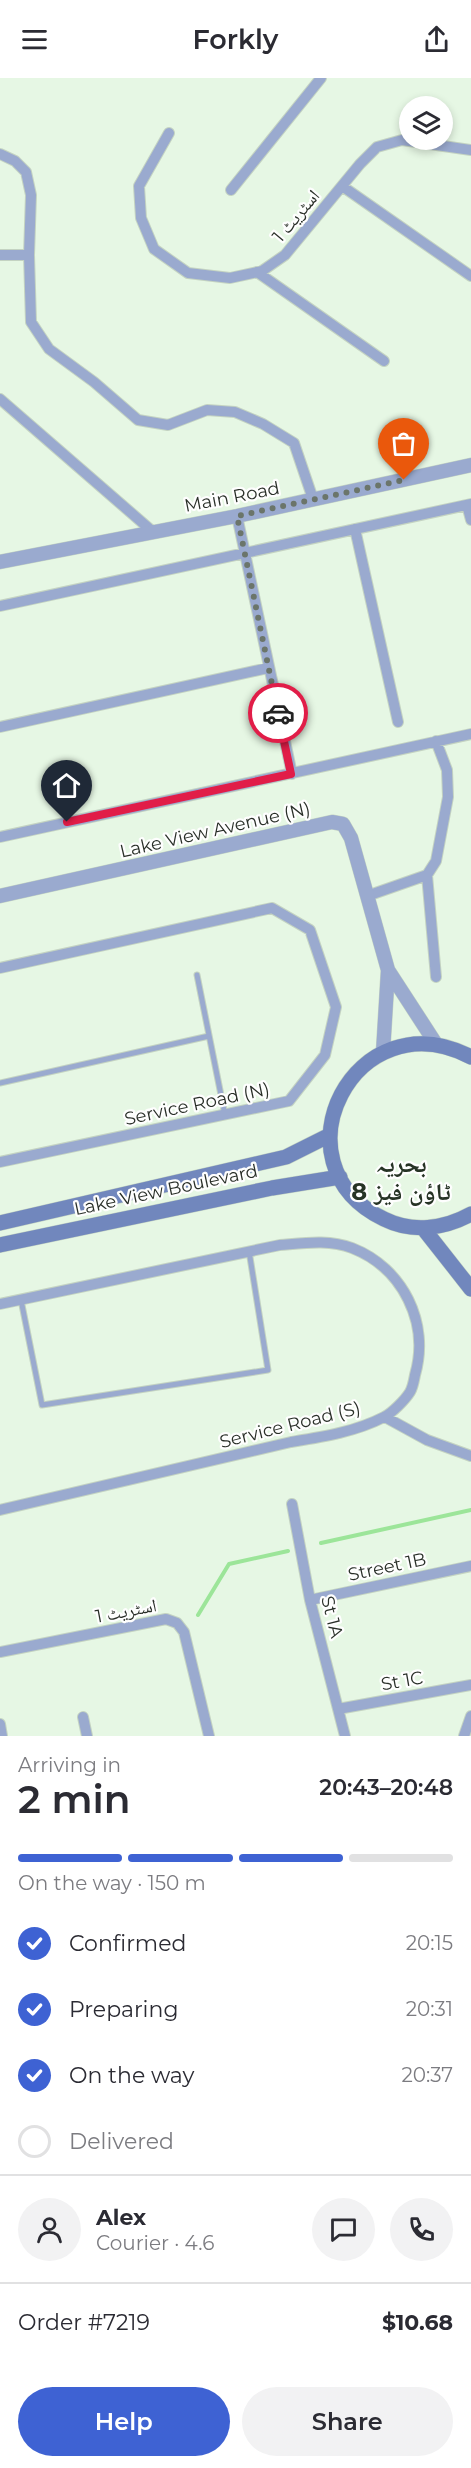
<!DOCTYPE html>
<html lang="en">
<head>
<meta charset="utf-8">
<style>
	body { margin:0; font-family:Montserrat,"Noto Naskh Arabic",sans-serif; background:#f2f2f3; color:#2b2b33; height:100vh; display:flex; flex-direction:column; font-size:22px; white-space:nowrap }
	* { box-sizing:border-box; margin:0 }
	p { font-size:20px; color:#7c7c81 }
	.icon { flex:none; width:33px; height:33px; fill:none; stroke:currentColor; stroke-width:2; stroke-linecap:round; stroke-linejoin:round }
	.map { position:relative; height:1658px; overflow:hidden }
	.drawer { display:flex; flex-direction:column; background:#fff; flex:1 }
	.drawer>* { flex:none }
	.fabs { position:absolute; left:399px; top:18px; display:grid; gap:12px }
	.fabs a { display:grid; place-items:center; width:54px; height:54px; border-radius:50%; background:#fff; box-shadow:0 3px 9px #0003; font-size:30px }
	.pin { position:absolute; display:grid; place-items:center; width:51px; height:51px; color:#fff; margin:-62px -26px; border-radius:50% 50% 50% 0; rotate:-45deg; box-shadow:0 0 6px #0007 }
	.pin .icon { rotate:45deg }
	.courier { position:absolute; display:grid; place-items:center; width:60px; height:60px; margin:-30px; border:4px solid #e11d48; border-radius:50%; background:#fff; color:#222; box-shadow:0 2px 8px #0007 }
	.overview em { font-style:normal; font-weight:600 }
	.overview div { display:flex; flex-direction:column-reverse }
	.overview { display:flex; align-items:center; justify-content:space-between; height:102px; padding:0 18px }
	h1 { font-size:39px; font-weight:600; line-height:45px }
	.bar { display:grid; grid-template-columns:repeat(4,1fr); gap:9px 6px; align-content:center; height:72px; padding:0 18px }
	.bar i { height:8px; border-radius:4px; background:#e1e1e2 }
	.bar .active { background:#3e62d3 }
	.bar p { grid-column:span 4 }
	.line { display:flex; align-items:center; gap:15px; padding:0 18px; border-top:2px solid #e1e1e2 }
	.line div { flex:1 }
	.round { display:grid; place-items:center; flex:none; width:63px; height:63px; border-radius:32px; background:#f2f2f3 }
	ol { padding:0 18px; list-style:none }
	li { display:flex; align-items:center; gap:18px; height:66px }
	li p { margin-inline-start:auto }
	li .icon { padding:6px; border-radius:50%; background:#3e62d3; color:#fff; stroke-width:4 }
	li:last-child { color:#7c7c81 }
	li i { width:33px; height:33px; border:3px solid #e1e1e2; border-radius:50% }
	.cta { display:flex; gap:12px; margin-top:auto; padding:12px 18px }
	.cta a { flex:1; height:69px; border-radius:36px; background:#3e62d3; color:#fff; font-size:24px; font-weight:600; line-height:69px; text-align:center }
	.cta a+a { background:#f2f2f3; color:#2b2b33 }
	header { display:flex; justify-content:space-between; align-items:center; height:78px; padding:0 18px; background:#fff; font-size:27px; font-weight:600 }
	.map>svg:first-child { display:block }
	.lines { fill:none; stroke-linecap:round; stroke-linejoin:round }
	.stream { stroke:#9ce599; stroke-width:4 }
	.service-casing { stroke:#c4d3c2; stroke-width:7 }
	.minor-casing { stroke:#c4d3c2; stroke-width:12 }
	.tertiary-casing { stroke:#c4d3c2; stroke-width:15 }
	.secondary-casing { stroke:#c4d3c2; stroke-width:16 }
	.service { stroke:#9aaacf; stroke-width:5 }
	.minor { stroke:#9aaacf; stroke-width:10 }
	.tertiary { stroke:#9aaacf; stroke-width:14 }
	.secondary { stroke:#7187bd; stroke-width:15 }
	.done { stroke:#6b756a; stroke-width:6; stroke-dasharray:0 10.8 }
	.route { stroke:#e11d48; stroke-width:8 }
	.labels { text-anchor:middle; stroke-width:4.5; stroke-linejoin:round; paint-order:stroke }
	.street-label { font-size:18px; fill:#292f28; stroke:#fefefe }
	.district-label { font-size:24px; font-weight:bold; fill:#263325; stroke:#fefefe }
</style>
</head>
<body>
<header><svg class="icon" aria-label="menu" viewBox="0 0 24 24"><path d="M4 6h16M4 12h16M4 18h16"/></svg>Forkly<svg class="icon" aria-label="share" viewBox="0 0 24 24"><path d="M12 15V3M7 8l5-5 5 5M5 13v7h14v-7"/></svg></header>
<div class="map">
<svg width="471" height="1658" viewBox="0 0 471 1658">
	<rect width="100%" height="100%" fill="#e6f7e4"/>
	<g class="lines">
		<!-- stream -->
		<path class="stream" d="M321 1465 471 1432
			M198 1537 229 1486 288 1473"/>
		<!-- service casing -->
		<g class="service-casing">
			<path id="service" d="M197 897 225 1037
				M0 1005 209 958
				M21 1222 42 1327 268 1292 249 1173"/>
		</g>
		<!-- minor casing -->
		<g class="minor-casing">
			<path id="minor" d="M169 55 139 108 141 140 154 171 188 195 230 200 262 193 285 177 360 86 377 69 402 62 471 72
				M0 76 15 83 26 94 31 117 29 177 31 244 49 271 94 304 138 342 168 347 207 332 235 334 263 346 294 365 313 421
				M342 108 471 198
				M231 112 321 0
				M0 177H29
				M257 194 384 283
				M0 321 152 453
				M467 427 471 442
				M237 438 292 696
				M355 451 398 644
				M0 528 471 426
				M0 649 268 590
				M0 759 471 656
				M427 797 436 899
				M367 818 427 797 436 783 448 719 447 692 436 663
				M0 890 272 830 310 852 336 929 325 977 289 1023 0 1084
				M0 1226 280 1167C304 1165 329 1161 352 1170 403 1190 430 1245 415 1297 414 1302 413 1309 410 1314 405 1322 392 1335 384 1339 355 1354 322 1359 291 1364L0 1432
				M385 1339 427 1362 471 1378
				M292 1426 310 1522 345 1658
				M310 1522 471 1488
				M0 1574 166 1541 177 1545 184 1554 209 1658
				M338 1631 471 1607
				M83 1639 87 1658
				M0 1646 2 1658
				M464 1658 471 1638"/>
		</g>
		<!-- tertiary casing -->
		<g class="tertiary-casing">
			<path id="tertiary" d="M0 484 237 438 471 387
				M0 818 332 744 343 746 351 760 388 892 436 966
				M383 974 388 892"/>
		</g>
		<!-- secondary casing -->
		<g class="secondary-casing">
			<path id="secondary" d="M471 979C355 918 270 1086 384 1141 412 1155 444 1151 471 1136
				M0 1145 286 1079 330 1057
				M423 1150 471 1211
				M0 1167 272 1110 340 1099"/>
		</g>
		<!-- service -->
		<use href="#service" class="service"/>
		<!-- minor -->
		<use href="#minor" class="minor"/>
		<!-- tertiary -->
		<use href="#tertiary" class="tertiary"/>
		<!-- secondary -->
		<use href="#secondary" class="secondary"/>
	</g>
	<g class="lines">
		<!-- done -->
		<path class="done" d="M278 635 237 438 404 402"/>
		<!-- route -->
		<path class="route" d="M67 744 291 696 278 635"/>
	</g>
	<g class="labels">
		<!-- street labels -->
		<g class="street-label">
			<text transform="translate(296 138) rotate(-50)" y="6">اسٹریٹ 1</text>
			<text transform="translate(232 419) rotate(-11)" y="6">Main Road</text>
			<text transform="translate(215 752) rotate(-13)" y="6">Lake View Avenue (N)</text>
			<text transform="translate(197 1026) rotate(-12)" y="6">Service Road (N)</text>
			<text transform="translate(166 1112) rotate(-12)" y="6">Lake View Boulevard</text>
			<text transform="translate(290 1347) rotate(-14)" y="6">Service Road (S)</text>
			<text transform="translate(387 1489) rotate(-12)" y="6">Street 1B</text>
			<text transform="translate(126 1533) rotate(-11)" y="6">اسٹریٹ 1</text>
			<text transform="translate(332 1539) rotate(76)" y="6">St 1A</text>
			<text transform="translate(402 1603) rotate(-10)" y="6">St 1C</text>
		</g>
		<!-- district labels -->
		<g class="district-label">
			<text x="401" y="1094">بحریہ<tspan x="401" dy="28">ٹاؤن فیز 8</tspan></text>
		</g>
	</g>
</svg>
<div class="fabs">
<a><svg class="icon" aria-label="layers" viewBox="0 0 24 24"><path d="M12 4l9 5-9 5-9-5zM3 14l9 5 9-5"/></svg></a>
</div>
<div class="pin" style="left:404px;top:402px;background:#ea580c"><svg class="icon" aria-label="bag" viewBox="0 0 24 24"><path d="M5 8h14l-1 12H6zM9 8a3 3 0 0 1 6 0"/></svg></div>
<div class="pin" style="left:67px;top:744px;background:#1f2937"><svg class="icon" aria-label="home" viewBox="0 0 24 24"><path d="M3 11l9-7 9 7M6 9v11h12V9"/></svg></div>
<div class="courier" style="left:278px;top:635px"><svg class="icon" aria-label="car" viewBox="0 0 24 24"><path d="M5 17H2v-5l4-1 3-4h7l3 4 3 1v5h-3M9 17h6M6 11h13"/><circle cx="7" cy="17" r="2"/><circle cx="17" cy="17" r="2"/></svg></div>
</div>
<section class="drawer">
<div class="overview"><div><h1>2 min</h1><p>Arriving in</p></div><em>20:43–20:48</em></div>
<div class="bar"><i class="active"></i><i class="active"></i><i class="active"></i><i></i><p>On the way · 150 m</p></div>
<ol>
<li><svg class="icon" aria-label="check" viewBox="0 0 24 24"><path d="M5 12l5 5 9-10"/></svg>Confirmed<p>20:15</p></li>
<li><svg class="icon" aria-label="check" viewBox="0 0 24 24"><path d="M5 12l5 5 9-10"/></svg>Preparing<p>20:31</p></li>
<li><svg class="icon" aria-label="check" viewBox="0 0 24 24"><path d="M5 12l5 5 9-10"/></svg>On the way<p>20:37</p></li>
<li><i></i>Delivered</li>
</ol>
<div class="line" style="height:108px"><a class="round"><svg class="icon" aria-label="person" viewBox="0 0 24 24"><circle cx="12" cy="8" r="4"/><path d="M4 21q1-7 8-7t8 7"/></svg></a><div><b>Alex</b><p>Courier · 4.6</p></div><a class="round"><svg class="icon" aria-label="chat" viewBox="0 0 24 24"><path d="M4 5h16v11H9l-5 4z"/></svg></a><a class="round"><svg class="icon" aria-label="phone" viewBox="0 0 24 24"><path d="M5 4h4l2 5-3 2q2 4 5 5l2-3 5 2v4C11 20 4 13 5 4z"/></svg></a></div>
<div class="line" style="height:78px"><div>Order #7219</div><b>$10.68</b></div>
<div class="cta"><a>Help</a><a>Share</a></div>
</section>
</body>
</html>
